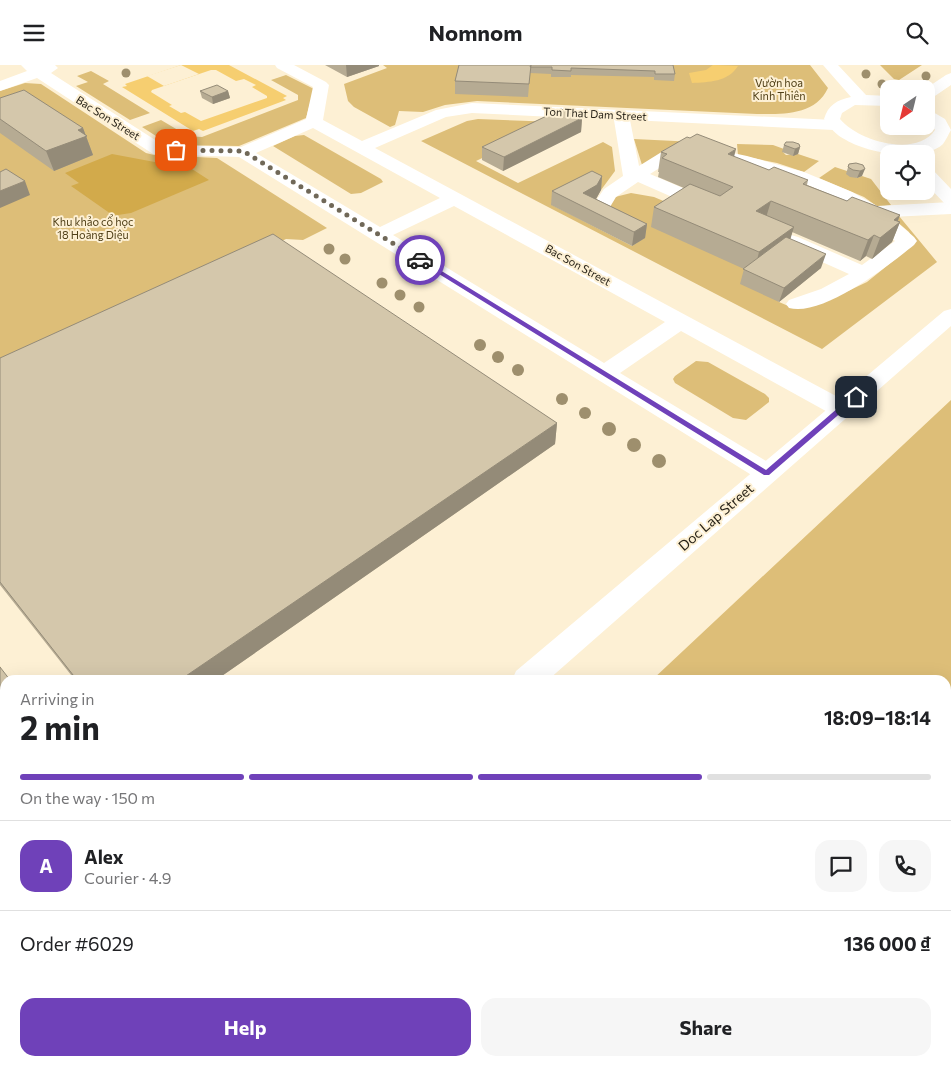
<!DOCTYPE html>
<html lang="en">
<head>
<meta charset="utf-8">
<style>
	body { margin:0; font-family:Commissioner,sans-serif; background:#f6f6f6; color:#202124; height:100vh; display:flex; flex-direction:column; font-size:19px; white-space:nowrap }
	* { box-sizing:border-box; margin:0 }
	p { font-size:16px; color:#757577 }
	.icon { flex:none; width:28px; height:28px; fill:none; stroke:currentColor; stroke-width:2; stroke-linecap:round; stroke-linejoin:round }
	.map { position:relative; flex:1; overflow:hidden }
	.sheet { position:absolute; left:0px; top:610px; width:951px; height:391px; display:flex; flex-direction:column; background:#fff; border-radius:15px 15px 0 0; box-shadow:0 5px 20px #0002 }
	.sheet>* { flex:none }
	.needle { width:32px; rotate:215deg }
	.tools { position:absolute; left:880px; top:15px; display:grid; gap:10px }
	.tools a { display:grid; place-items:center; width:55px; height:55px; border-radius:10px; background:#fff; box-shadow:0 5px 20px #0002; font-size:25px }
	.pin { position:absolute; display:grid; place-items:center; width:42px; height:42px; color:#fff; margin:-21px; border-radius:10px; box-shadow:0 2px 8px #0006 }
	.courier { position:absolute; display:grid; place-items:center; width:50px; height:50px; margin:-25px; border:4px solid #6f41b9; border-radius:50%; background:#fff; color:#222; box-shadow:0 1px 6px #0007 }
	.overview em { font-style:normal; font-weight:700 }
	.overview div { display:flex; flex-direction:column-reverse }
	.overview { display:flex; align-items:center; justify-content:space-between; height:85px; padding:0 20px }
	h1 { font-size:32px; font-weight:700; line-height:38px }
	.bar { display:grid; grid-template-columns:repeat(4,1fr); gap:8px 5px; align-content:center; height:60px; padding:0 20px }
	.bar i { height:6px; border-radius:4px; background:#e0e0e0 }
	.bar .on { background:#6f41b9 }
	.bar p { grid-column:span 4 }
	.line { display:flex; align-items:center; gap:12px; padding:0 20px; border-top:1px solid #e0e0e0 }
	.line div { flex:1 }
	.round { display:grid; place-items:center; flex:none; width:52px; height:52px; border-radius:15px; background:#f6f6f6 }
	.button { display:flex; gap:10px; margin-top:auto; padding:10px 20px }
	.button a { flex:1; height:58px; border-radius:15px; background:#6f41b9; color:#fff; font-size:20px; font-weight:700; line-height:58px; text-align:center }
	.button a+a { background:#f6f6f6; color:#202124 }
	header { display:flex; justify-content:space-between; align-items:center; height:65px; padding:0 20px; background:#fff; font-size:22px; font-weight:700 }
	.map>svg:first-child { display:block }
	.green { fill:#ddbe78 }
	.forest { fill:#d2aa4b }
	.water { fill:#f6ce70; fill-rule:evenodd }
	.pier { fill:#fdf0d4 }
	.lines { fill:none; stroke-linecap:round; stroke-linejoin:round }
	.minor { fill:#fff; fill-rule:evenodd }
	.major { fill:#fff; fill-rule:evenodd }
	.tree { fill:#9e8f6d }
	.wall { fill:#b6ab93 }
	.shaded-wall { fill:#948b78 }
	.building { fill:#d4c7ab; stroke:#948b78 }
	.route { fill:#6f41b9 }
	.done { stroke:#706858; stroke-width:5; stroke-dasharray:0 9 }
	.labels { text-anchor:middle; stroke-width:4; stroke-linejoin:round; paint-order:stroke }
	.far-park-label { font-size:11px; fill:#504018; stroke:#fdf0d4 }
	.far-street-label { font-size:11px; fill:#241f15; stroke:#fdf0d4 }
	.street-label { font-size:14px; fill:#241f15; stroke:#fdf0d4 }
</style>
</head>
<body>
<header><svg class="icon" aria-label="menu" viewBox="0 0 24 24"><path d="M4 6h16M4 12h16M4 18h16"/></svg>Nomnom<svg class="icon" aria-label="search" viewBox="0 0 24 24"><circle cx="10" cy="10" r="6"/><path d="M15 15l6 6"/></svg></header>
<div class="map">
<svg width="951" height="1001" viewBox="0 0 951 1001">
	<rect width="100%" height="100%" fill="#fdf0d4"/>
	<!-- green -->
	<path class="green" d="M383 0H810L828 23C815 51 782 49 757 49L477 36 445 40 423 47 399 46 395 60 390 62 354 42 348 36 344 19 387 3Z
		M880 0H922L899 15 894 14Z
		M91 6 109 16 103 19 150 48 130 55 76 21 88 17 77 11Z
		M286 10 314 24 306 53 239 81 170 80 142 62 161 55 188 71 202 72 298 35V30L271 15Z
		M25 18 41 19 146 88 154 90 217 93 327 163 303 175 286 174 0 310V26Z
		M478 54 557 57 476 96 518 118 603 77 612 82 615 106 601 125 590 120 552 140 632 181 644 173 606 154 608 137 615 132 631 128 654 132 680 143 754 208 779 237 793 243 848 226 867 217 914 179 909 167 889 150 899 151 937 197 822 284 421 76 467 56Z
		M304 70 381 114 383 117 361 128 351 129 273 81 295 71Z
		M634 74 716 78 642 100Z
		M737 79 773 80 784 84 783 87 786 90 798 89 819 96 804 107 777 98 738 90Z
		M835 102 847 106 857 113 862 111 871 114 891 140 878 142 864 132 819 113Z
		M696 296 708 297 765 329 769 333V337L746 355 733 353 675 318 673 314 675 311Z
		M951 335V1001H239L244 996H946V615H652Z
		M0 601 5 615V980L0 984Z"/>
	<!-- forest -->
	<path class="forest" d="M112 89 192 104 209 115 131 148 118 150 111 149 71 121 79 118 65 108Z"/>
	<!-- water -->
	<path class="water" d="M181 0H229L287 31 283 33 286 35 203 66 199 64 193 66 122 22 127 21 125 19ZM211 5H216L236 16 244 14 256 20 252 22 267 31V33L201 56 185 47 181 48 169 41 172 40 151 27 152 25Z
		M713 0 738 1C728 17 709 17 692 18L689 8 706 5Z"/>
	<!-- pier -->
	<path class="pier" d="M181 0 199 9 164 21 147 11Z"/>
	<g class="lines">
		<!-- minor -->
		<path class="minor" d="M21 0H55L58 3 51 8 163 80 241 82 306 54 313 22 277 3 275 0H294L326 17 329 20 323 55 362 76 436 45 472 38 834 55 840 57 842 60 840 63 834 65 630 55 639 101 668 83 678 80H695L747 91 804 107 852 127 877 141 951 137V149L891 152 914 172 917 176 914 180C888 201 823 252 789 243L786 239 789 235 821 224 849 209 784 180 781 176 784 172 791 170 798 172 862 200 895 176C842 124 761 98 689 90H680L650 109 718 138 720 142 718 146 711 148 704 146 638 117 616 132 607 147 600 149 593 147 591 143 604 124 623 111 614 55 472 48 446 52 375 83 849 338 853 344 849 350 841 352 833 350 681 266 620 308 776 402 780 408 776 414 767 417 758 414 239 92 153 89 37 13 0 26V16L27 6ZM313 63 440 133 380 162 256 88ZM454 141 665 257 604 298 393 170Z"/>
		<!-- major -->
		<path class="major" d="M823 0H838L866 30 889 31V41L855 40 842 48 840 54C858 76 916 93 935 65L932 60 926 56V43L945 54 951 65C948 70 946 75 943 79 923 98 867 88 846 75 836 70 830 63 824 54 828 40 837 35 851 32Z
			M951 8V20L932 33 926 35 925 24 946 10Z
			M926 103 932 104 951 124V140L945 139 926 119Z
			M951 244V261L548 615H512L516 606 944 246Z
			M60 996H104L102 1001H58Z"/>
	</g>
	<!-- trees -->
	<g class="tree">
		<circle cx="126" cy="8" r="4.5"/>
		<circle cx="866" cy="9" r="4.5"/>
		<circle cx="926" cy="11" r="4.5"/>
		<circle cx="882" cy="19" r="4.5"/>
		<circle cx="329" cy="184" r="5.5"/>
		<circle cx="345" cy="194" r="5.5"/>
		<circle cx="382" cy="218" r="5.5"/>
		<circle cx="400" cy="230" r="5.5"/>
		<circle cx="419" cy="242" r="5.5"/>
		<circle cx="480" cy="280" r="6"/>
		<circle cx="498" cy="292" r="6"/>
		<circle cx="518" cy="305" r="6"/>
		<circle cx="562" cy="334" r="6"/>
		<circle cx="585" cy="348" r="6"/>
		<circle cx="609" cy="364" r="7"/>
		<circle cx="634" cy="380" r="7"/>
		<circle cx="659" cy="396" r="7"/>
	</g>
	<!-- wall -->
	<path class="wall" d="M325 0H379V1L347 12Z
		M459 0H673L675 9 674 16 654 15V12L571 10V12H551V9L530 8 528 32 455 29V16Z
		M200 26H228L230 33 213 39 202 33Z
		M0 33 83 63 93 90 54 106 0 68Z
		M582 53 581 67 503 106 482 95V82Z
		M784 80 800 82 798 89 793 91 782 87Z
		M661 87 734 92 769 105 808 115 807 120 847 136 900 150 898 156 900 157 892 177 872 194 866 191 860 196 792 167 790 174 821 203 779 237 740 219 744 204 651 162 654 142 684 123 658 112 659 107H658Z
		M856 98 862 111 857 113 850 112 846 109 849 99Z
		M602 111 601 125 596 134 647 159 645 173 632 181 551 140 552 126Z
		M0 293 557 358 555 379 216 615H75L0 520Z"/>
	<!-- shaded-wall -->
	<path class="shaded-wall" d="M346 0H379V1L347 12Z
		M228 26 230 33 213 39 212 32Z
		M582 53 581 67 503 106 504 92Z
		M83 63 93 90 54 106 46 86 78 65Z
		M800 82 798 89 793 91 795 84Z
		M736 84 731 104 728 89Z
		M865 104 862 111 857 113 860 106Z
		M602 111 601 125 596 134 582 142 583 128Z
		M25 116 30 130 0 143V126Z
		M771 136 765 156 756 146Z
		M900 150 896 160 900 157 892 177 872 194 880 173 894 155Z
		M647 159 645 173 632 181 634 167Z
		M794 162 788 182 754 208 759 187Z
		M874 170 866 191 860 196 868 175Z
		M826 189 821 203 779 237 784 223Z
		M557 358 555 379 216 615H180Z
		M5 793V827L0 831V797Z"/>
	<!-- building -->
	<path class="building" d="M459 0H531L529 19 455 16Z
		M531 0H673L675 9H655V6L571 3V6L552 5V2H530Z
		M217 20 228 26 212 32 200 26Z
		M24 25 83 63 78 65 87 71 46 86 0 54V33Z
		M561 44 582 53 504 92 482 82Z
		M697 69 736 84 728 89 769 105 774 102 808 115 803 119 847 136 852 132 900 150 894 155 900 157 880 173 874 170 868 175 771 136 756 146 794 162 759 187 654 142 690 119 720 131 733 122 662 93 667 89 661 87 687 72 690 73Z
		M786 77H793L799 79 800 82 795 84 784 80Z
		M856 98 863 100 865 104 860 106 853 105 848 102 849 99Z
		M6 104 25 116 0 126V107Z
		M592 106 602 111 597 120 583 128 647 159 634 167 552 126Z
		M273 169 557 358 180 615H77L0 517V293Z
		M786 172 826 189 784 223 743 204Z
		M0 602 10 615H5V793L0 797Z"/>
	<!-- route -->
	<path class="route" d="M418 194H422L766 405 853 330 859 332 769 410H764L418 196Z"/>
	<g class="lines">
		<!-- done -->
		<path class="done" d="M176 85 243 86 420 195"/>
	</g>
	<g class="labels">
		<!-- far-park labels -->
		<g class="far-park-label">
			<text x="779" y="22">Vườn hoa<tspan x="779" dy="13">Kính Thiên</tspan></text>
			<text x="93" y="161">Khu khảo cổ học<tspan x="93" dy="13">18 Hoàng Diệu</tspan></text>
		</g>
		<!-- far-street labels -->
		<g class="far-street-label">
			<text transform="translate(595 49) rotate(3)" y="4">Ton That Dam Street</text>
			<text transform="translate(108 53) rotate(32)" y="4">Bac Son Street</text>
			<text transform="translate(578 200) rotate(29)" y="4">Bac Son Street</text>
		</g>
		<!-- street labels -->
		<g class="street-label">
			<text transform="translate(716 452) rotate(-41)" y="5">Doc Lap Street</text>
		</g>
	</g>
</svg>
<div class="tools">
<a><svg class="needle" viewBox="-14 -14 28 28"><path d="M0-13l5 13h-10z" fill="#e53935"/><path d="M0 13l5-13h-10z" fill="#757577"/></svg></a>
<a><svg class="icon" aria-label="locate" viewBox="0 0 24 24"><circle cx="12" cy="12" r="6"/><path d="M12 2v4M12 18v4M2 12h4M18 12h4"/></svg></a>
</div>
<div class="pin" style="left:176px;top:85px;background:#ea580c"><svg class="icon" aria-label="bag" viewBox="0 0 24 24"><path d="M5 8h14l-1 12H6zM9 8a3 3 0 0 1 6 0"/></svg></div>
<div class="pin" style="left:856px;top:332px;background:#1f2937"><svg class="icon" aria-label="home" viewBox="0 0 24 24"><path d="M3 11l9-7 9 7M6 9v11h12V9"/></svg></div>
<div class="courier" style="left:420px;top:195px"><svg class="icon" aria-label="car" viewBox="0 0 24 24"><path d="M5 17H2v-5l4-1 3-4h7l3 4 3 1v5h-3M9 17h6M6 11h13"/><circle cx="7" cy="17" r="2"/><circle cx="17" cy="17" r="2"/></svg></div>
<section class="sheet">
<div class="overview"><div><h1>2 min</h1><p>Arriving in</p></div><em>18:09–18:14</em></div>
<div class="bar"><i class="on"></i><i class="on"></i><i class="on"></i><i></i><p>On the way · 150 m</p></div>
<div class="line" style="height:90px"><b class="round" style="background:#6f41b9;color:#fff">A</b><div><b>Alex</b><p>Courier · 4.9</p></div><a class="round"><svg class="icon" aria-label="chat" viewBox="0 0 24 24"><path d="M4 5h16v11H9l-5 4z"/></svg></a><a class="round"><svg class="icon" aria-label="phone" viewBox="0 0 24 24"><path d="M5 4h4l2 5-3 2q2 4 5 5l2-3 5 2v4C11 20 4 13 5 4z"/></svg></a></div>
<div class="line" style="height:65px"><div>Order #6029</div><b>136 000 ₫</b></div>
<div class="button"><a>Help</a><a>Share</a></div>
</section>
</div>
</body>
</html>
